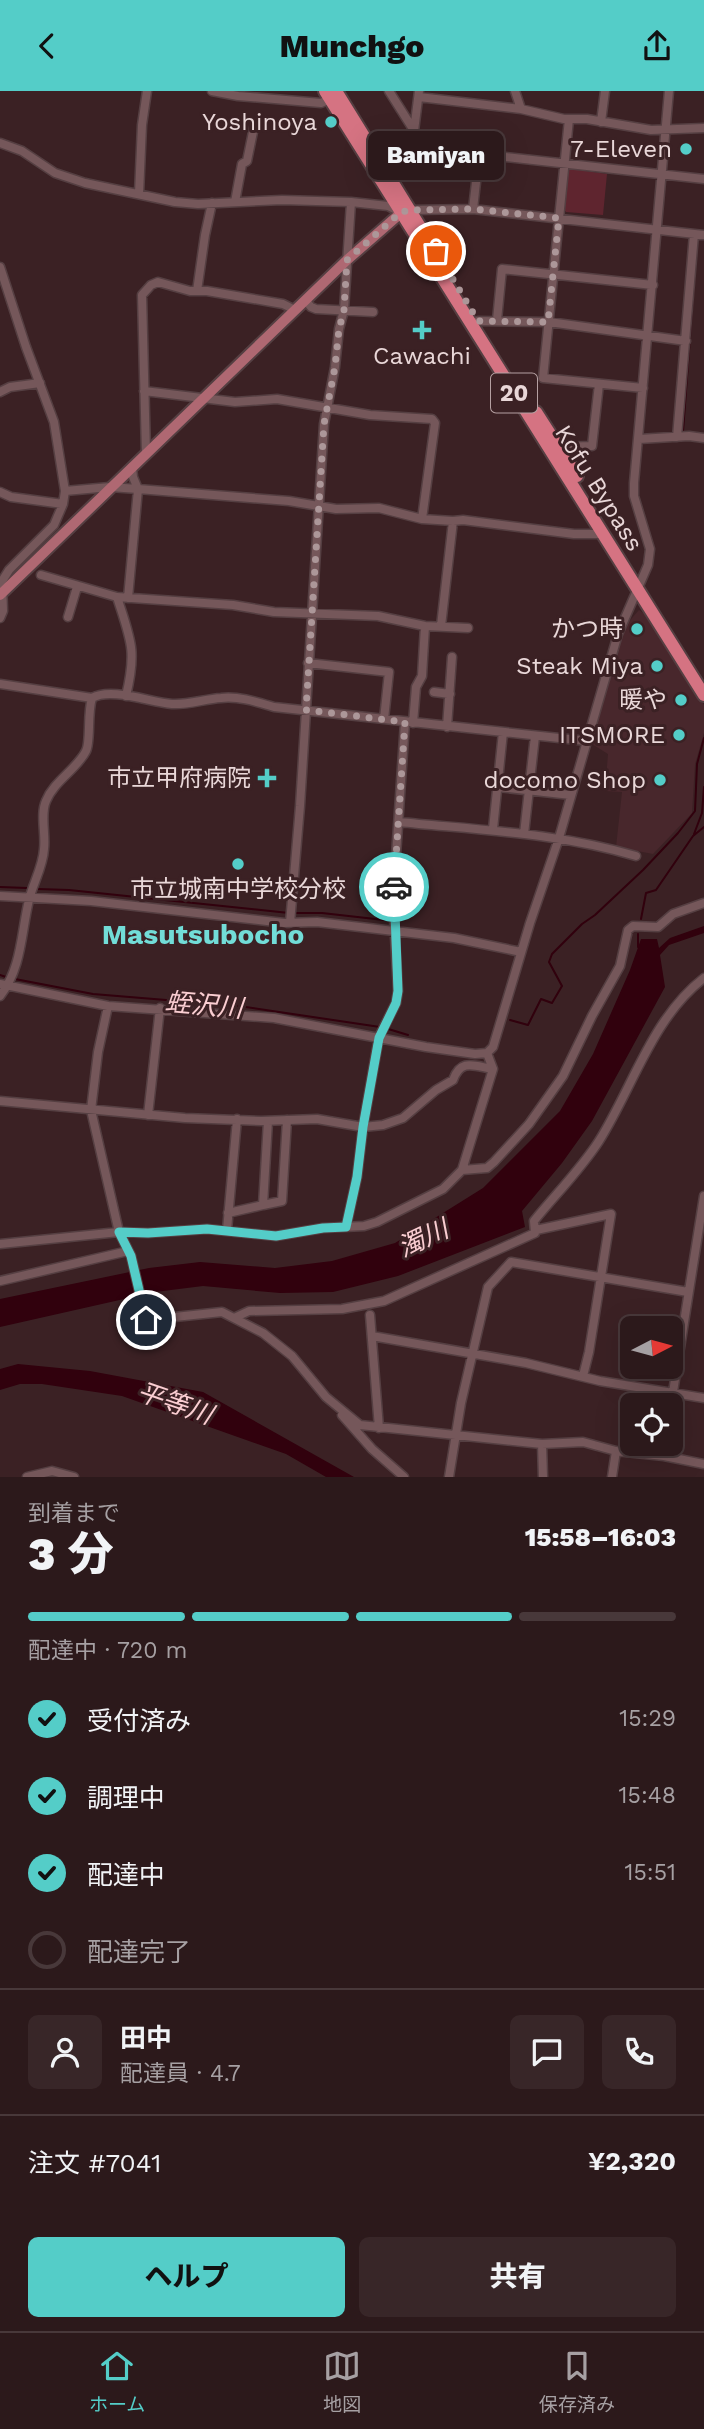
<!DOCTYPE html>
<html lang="ja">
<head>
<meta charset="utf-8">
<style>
	body { margin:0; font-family:"Work Sans","Noto Sans JP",sans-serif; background:#382628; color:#f1f3f6; height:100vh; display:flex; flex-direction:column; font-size:26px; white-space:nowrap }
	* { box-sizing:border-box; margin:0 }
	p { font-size:23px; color:#a6a0a3 }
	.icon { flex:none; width:38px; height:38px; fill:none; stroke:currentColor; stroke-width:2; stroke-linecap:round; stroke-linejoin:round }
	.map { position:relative; height:1386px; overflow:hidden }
	.details { display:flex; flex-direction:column; background:#2c191b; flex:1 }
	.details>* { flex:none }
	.needle { width:46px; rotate:84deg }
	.buttons { position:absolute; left:620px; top:1225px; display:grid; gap:14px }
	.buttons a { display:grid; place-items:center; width:63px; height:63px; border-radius:10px; background:#2c191b; box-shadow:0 7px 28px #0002,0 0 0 2px #48383a; font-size:35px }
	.pin { position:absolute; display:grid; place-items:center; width:60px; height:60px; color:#fff; margin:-30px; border:4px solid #fff; border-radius:50%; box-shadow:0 2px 7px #0007 }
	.courier { position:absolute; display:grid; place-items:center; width:70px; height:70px; margin:-35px; border:5px solid #54cdc8; border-radius:50%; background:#fff; color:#222; box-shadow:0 2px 9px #0007 }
	.bubble { position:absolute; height:49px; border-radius:10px; background:#2c191b; box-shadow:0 7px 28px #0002,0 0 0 2px #48383a; font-size:23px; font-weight:800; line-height:49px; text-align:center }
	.head em { font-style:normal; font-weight:800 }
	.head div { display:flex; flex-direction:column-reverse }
	.head { display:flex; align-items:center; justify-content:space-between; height:119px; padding:0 28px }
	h1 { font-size:46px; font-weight:800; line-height:52px }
	.bar { display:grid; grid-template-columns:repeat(4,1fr); gap:10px 7px; align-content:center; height:84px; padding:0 28px }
	.bar i { height:9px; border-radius:5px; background:#48383a }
	.bar .on { background:#54cdc8 }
	.bar p { grid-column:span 4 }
	.line { display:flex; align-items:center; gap:18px; padding:0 28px; border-top:2px solid #48383a }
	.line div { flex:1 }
	.round { display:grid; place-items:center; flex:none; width:74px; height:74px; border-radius:10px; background:#382628 }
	ol { padding:0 28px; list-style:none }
	li { display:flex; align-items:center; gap:21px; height:77px }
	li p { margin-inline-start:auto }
	li .icon { padding:7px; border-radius:50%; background:#54cdc8; color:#111; stroke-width:4 }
	li:last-child { color:#a6a0a3 }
	li i { width:38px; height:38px; border:4px solid #48383a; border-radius:50% }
	.button { display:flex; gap:14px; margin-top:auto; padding:14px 28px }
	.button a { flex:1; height:80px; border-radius:10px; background:#54cdc8; color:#111; font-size:28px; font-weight:800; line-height:80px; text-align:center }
	.button a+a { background:#382628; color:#f1f3f6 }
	header { display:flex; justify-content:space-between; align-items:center; height:91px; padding:0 28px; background:#54cdc8; color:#111; font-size:32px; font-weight:800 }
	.dock { display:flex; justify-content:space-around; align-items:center; height:98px; border-top:2px solid #48383a; background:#2c191b; font-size:19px; color:#a6a0a3 }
	.dock a { display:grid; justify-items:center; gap:4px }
	.dock .on { color:#54cdc8 }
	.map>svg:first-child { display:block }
	.built { fill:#48272c }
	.green { fill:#5f252f }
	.water { fill:#31010d }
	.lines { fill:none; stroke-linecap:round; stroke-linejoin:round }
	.stream { stroke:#31010d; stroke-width:2 }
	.minor-casing { stroke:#553f42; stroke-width:11 }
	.major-casing { stroke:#553f42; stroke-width:14 }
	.highway-casing { stroke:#553f42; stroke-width:16 }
	.minor { stroke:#75575a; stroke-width:8 }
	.major { stroke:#af6872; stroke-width:10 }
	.highway { stroke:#d57382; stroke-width:12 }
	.done { stroke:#ac9799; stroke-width:7; stroke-dasharray:0 12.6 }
	.route { stroke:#54cdc8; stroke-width:9 }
	.poi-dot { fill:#54cdc8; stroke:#3b2124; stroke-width:2.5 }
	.labels { text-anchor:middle; stroke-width:6; stroke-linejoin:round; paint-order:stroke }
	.shield { fill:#3b2124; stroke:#b5a0a2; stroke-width:2 }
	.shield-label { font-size:23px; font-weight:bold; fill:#e9d7d8 }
	.poi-label { font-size:24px; fill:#e9d7d8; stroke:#3b2124; text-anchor:end }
	.street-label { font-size:24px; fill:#e9d7d8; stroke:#3b2124 }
	.water-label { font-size:26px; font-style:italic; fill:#fbced2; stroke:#3b2124 }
	.quarter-label { font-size:28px; font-weight:bold; fill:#72ddd8; stroke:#3b2124 }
</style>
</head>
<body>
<header><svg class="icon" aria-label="back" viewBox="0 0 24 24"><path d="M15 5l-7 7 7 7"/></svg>Munchgo<svg class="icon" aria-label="share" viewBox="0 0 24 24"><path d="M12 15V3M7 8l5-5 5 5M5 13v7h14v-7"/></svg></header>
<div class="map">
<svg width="704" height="1386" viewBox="0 0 704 1386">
	<rect width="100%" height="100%" fill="#3b2124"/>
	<!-- built -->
	<path class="built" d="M639 519 650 527 704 614V642L695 673 692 722 653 763 616 756 622 701 605 700 608 663 587 650 618 543Z"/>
	<!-- green -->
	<path class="green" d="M571 78 607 83 603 124 566 121 564 118 568 80Z"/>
	<!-- water -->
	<path class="water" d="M704 835V842L669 854 660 864 665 896 592 1030 562 1072 522 1120 525 1136 398 1185 333 1201 280 1202 203 1195 155 1201 0 1236V1208L149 1177 200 1171 275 1177 332 1170 395 1152 483 1097 560 1020 593 963 630 879 641 848H657L659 857 670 847Z
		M18 1273 90 1280 203 1301 354 1386H326L286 1363 122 1305 42 1293H20L0 1299V1278Z"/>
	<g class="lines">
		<!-- stream -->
		<path class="stream" d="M683 340 696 165
			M694 743 702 722 704 696
			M0 796 27 797
			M37 798 69 799 289 822
			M294 822H322L384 829
			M641 828 646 802 656 799 693 745 704 736
			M638 843V856
			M0 884 6 886
			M15 888 93 903 239 915 380 936
			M510 929 528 934 541 908 552 912 562 895 549 871 552 863 582 833 595 824 643 779 678 742 695 720 697 673 704 647
			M385 937 408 944"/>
		<!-- minor casing -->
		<g class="minor-casing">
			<path id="minor" d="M212 0 238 5 321 12 330 8
				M389 0 420 49 434 58 704 88
				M515 0 521 18
				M419 6 521 18 564 28H587L651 39 704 37
				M569 28 543 287 643 297
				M601 31 605 0
				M0 52 22 60 55 82 85 92 175 111 198 113 282 109 351 111 388 115 400 121
				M375 64 414 40 419 0
				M139 103 142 34 147 0
				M235 111 242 73 247 70 254 36
				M473 118 479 65
				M411 119 473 118 704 144
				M0 176 26 256 54 331 65 400 63 413 54 434 9 479 2 490 3 520 0 527
				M197 200 205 144 212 112
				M306 210 311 216 316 218 373 221
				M497 229 502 178 653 194
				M478 230 549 231 686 250
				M144 300 235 311 277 308 370 324 432 328 435 332 422 428
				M0 301 10 296 40 292
				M677 346 694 143
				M639 348 689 345 704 347
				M558 356 592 355 599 293
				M146 362 142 204 151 194 158 191 190 200H207L283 213 295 219
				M65 400 110 396 138 398 289 410 336 418 379 417 422 428 453 430 463 429 574 443H603
				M0 401 11 406 63 413
				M41 484 117 506 233 514 274 521 378 525 425 535 468 537
				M117 506C131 550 137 559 126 605
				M128 507 138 398 133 386 132 376
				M68 526 77 496
				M441 535 453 430
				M308 572 389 581 384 628
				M0 593 92 607
				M434 601 450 603
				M413 632 416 596 422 585 425 535
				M447 636 452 566
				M498 696 571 704
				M399 731C479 739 559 742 636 765
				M493 738 503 641
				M524 743 535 645
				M0 805 91 810 284 832 317 831 454 847 521 861
				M290 832 300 715 324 333 335 276 339 238 344 219 351 111
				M0 893 108 915 274 927 426 956 475 963 487 962 493 956 530 832 559 747 618 543 648 474 650 458 634 405V392L669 0
				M0 905C22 877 21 842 29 809 33 792 43 776 44 758 46 744 40 723 46 710 54 690 77 678 86 660 91 651 87 623 92 607 111 596 149 611 172 613 188 614 205 608 221 607 239 605 257 611 274 616L587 650
				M108 915 98 961 91 1019 119 1141 131 1165 146 1229 222 1221 263 1242 292 1265 326 1306 360 1334 542 1353 583 1351 616 1360 664 1365 704 1373
				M0 1010 185 1027 261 1030 317 1028 363 1036 383 1034 403 1027 436 999 453 989C461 967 474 975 493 978
				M148 1024 160 917
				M462 1079 487 1077 494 1071 529 1033 563 985 592 925 620 875 628 839 633 835 658 836 673 823 704 812
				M263 1114 282 1110 287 1029
				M228 1122 263 1114 268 1030
				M346 1136 357 1086 363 1036 379 946 396 912 398 900 393 809 405 631
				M227 1139 237 1028
				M536 1139 611 1123 589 1261 583 1285
				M0 1153 119 1141 148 1142 207 1138 276 1145 323 1137 364 1135 377 1131 443 1098 462 1079 493 978 487 962
				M0 1190 128 1160
				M370 1224 379 1337
				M234 1227 249 1220 342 1218 384 1210 535 1142 534 1130C555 1104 581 1078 599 1050 633 996 652 927 704 887
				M372 1245 526 1272 600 1290 704 1307
				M670 1320 704 1105
				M342 1324 372 1358 404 1386
				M542 1353 543 1386
				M664 1365 665 1353
				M27 1386 52 1380 74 1386
				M449 1386 461 1312 488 1196 511 1171 688 1201
				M612 1386 616 1360"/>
		</g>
		<!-- major casing -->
		<g class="major-casing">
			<path id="major" d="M0 504 347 169 402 121 408 120"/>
		</g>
		<!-- highway casing -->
		<g class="highway-casing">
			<path id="highway" d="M325 0 704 604
				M336 0 448 181
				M536 321 577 385"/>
		</g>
		<!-- minor -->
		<use href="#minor" class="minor"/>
		<!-- major -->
		<use href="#major" class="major"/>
		<!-- highway -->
		<use href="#highway" class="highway"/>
	</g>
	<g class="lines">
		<!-- done -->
		<path class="done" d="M394 796 405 631 306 619 324 333 335 276 339 238 344 219 347 169 401 121 411 119 473 118 559 127 548 231 478 230 436 160"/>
		<!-- route -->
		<path class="route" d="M146 1229 131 1165 119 1141 148 1142 207 1138 276 1145 323 1137 346 1136 357 1086 363 1036 379 947 396 912 398 900 394 796"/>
	</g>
	<!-- markers -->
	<g class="poi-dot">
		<circle cx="331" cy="31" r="7"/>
		<circle cx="686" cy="58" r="7"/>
		<path d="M418.5 228.5h7v7h7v7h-7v7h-7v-7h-7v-7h7z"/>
		<circle cx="637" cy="538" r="7"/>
		<circle cx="657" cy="575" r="7"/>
		<circle cx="681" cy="609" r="7"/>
		<circle cx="679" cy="644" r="7"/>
		<path d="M263.5 676.5h7v7h7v7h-7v7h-7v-7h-7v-7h7z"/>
		<circle cx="660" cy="689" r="7"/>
		<circle cx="238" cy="773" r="7"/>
	</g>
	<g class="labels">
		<!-- shield labels -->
		<rect class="shield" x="491" y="282.5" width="46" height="39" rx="5"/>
		<g class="shield-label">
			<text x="514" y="310">20</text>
		</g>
		<!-- poi labels -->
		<g class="poi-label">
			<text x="317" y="39">Yoshinoya</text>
			<text x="672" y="66">7-Eleven</text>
			<text x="422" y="273" text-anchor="middle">Cawachi</text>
			<text x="623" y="546">かつ時</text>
			<text x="643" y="583">Steak Miya</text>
			<text x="667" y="617">暖や</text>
			<text x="665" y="652">ITSMORE</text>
			<text x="251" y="695">市立甲府病院</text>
			<text x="646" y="697">docomo Shop</text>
			<text x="238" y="806" text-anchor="middle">市立城南中学校分校</text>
		</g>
		<!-- street labels -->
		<g class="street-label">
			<text transform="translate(599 397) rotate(58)" y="8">Kofu Bypass</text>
		</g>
		<!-- water labels -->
		<g class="water-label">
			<text transform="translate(204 914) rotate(5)" y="9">蛭沢川</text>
			<text transform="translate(423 1147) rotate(-25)" y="9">濁川</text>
			<text transform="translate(175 1312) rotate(19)" y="9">平等川</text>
		</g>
		<!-- quarter labels -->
		<g class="quarter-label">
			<text x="203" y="853">Masutsubocho</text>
		</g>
	</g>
</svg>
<div class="buttons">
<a><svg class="needle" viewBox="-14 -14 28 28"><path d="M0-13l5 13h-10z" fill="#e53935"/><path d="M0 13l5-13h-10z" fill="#a6a0a3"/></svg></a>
<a><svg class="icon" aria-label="locate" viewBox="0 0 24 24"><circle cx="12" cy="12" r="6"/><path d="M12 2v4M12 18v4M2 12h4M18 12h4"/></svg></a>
</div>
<div class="pin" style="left:436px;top:160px;background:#ea580c"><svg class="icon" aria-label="bag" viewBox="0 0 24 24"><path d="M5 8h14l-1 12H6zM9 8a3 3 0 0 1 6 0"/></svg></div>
<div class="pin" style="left:146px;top:1229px;background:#1f2937"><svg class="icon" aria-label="home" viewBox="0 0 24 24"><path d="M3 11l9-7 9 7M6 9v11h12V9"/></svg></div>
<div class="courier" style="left:394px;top:796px"><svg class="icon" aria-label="car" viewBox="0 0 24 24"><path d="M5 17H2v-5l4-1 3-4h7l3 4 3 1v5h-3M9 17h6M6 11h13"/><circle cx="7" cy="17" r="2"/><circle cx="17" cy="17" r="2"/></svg></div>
<div class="bubble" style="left:368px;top:40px;width:136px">Bamiyan</div>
</div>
<section class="details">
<div class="head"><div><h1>3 分</h1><p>到着まで</p></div><em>15:58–16:03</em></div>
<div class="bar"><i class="on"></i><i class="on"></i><i class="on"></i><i></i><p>配達中 · 720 m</p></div>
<ol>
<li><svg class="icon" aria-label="check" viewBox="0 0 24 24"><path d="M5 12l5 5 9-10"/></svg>受付済み<p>15:29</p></li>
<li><svg class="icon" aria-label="check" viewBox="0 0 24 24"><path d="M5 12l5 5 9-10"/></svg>調理中<p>15:48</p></li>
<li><svg class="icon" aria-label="check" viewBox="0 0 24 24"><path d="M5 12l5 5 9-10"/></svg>配達中<p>15:51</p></li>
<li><i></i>配達完了</li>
</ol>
<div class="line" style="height:126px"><a class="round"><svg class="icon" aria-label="person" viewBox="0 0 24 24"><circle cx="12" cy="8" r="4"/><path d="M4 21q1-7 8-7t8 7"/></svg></a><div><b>田中</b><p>配達員 · 4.7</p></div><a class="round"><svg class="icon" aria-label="chat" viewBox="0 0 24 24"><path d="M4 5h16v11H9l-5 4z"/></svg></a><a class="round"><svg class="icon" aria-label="phone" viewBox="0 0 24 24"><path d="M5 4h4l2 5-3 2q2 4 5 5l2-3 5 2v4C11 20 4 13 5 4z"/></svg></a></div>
<div class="line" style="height:91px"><div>注文 #7041</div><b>¥2,320</b></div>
<div class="button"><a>ヘルプ</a><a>共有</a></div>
</section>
<nav class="dock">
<a class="on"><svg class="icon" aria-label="home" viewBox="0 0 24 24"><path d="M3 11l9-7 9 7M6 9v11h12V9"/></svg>ホーム</a>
<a><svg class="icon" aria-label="map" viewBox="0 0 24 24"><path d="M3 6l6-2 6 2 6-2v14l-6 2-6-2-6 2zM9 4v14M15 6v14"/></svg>地図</a>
<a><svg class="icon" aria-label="saved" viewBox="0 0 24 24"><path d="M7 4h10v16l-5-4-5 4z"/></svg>保存済み</a>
</nav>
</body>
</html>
